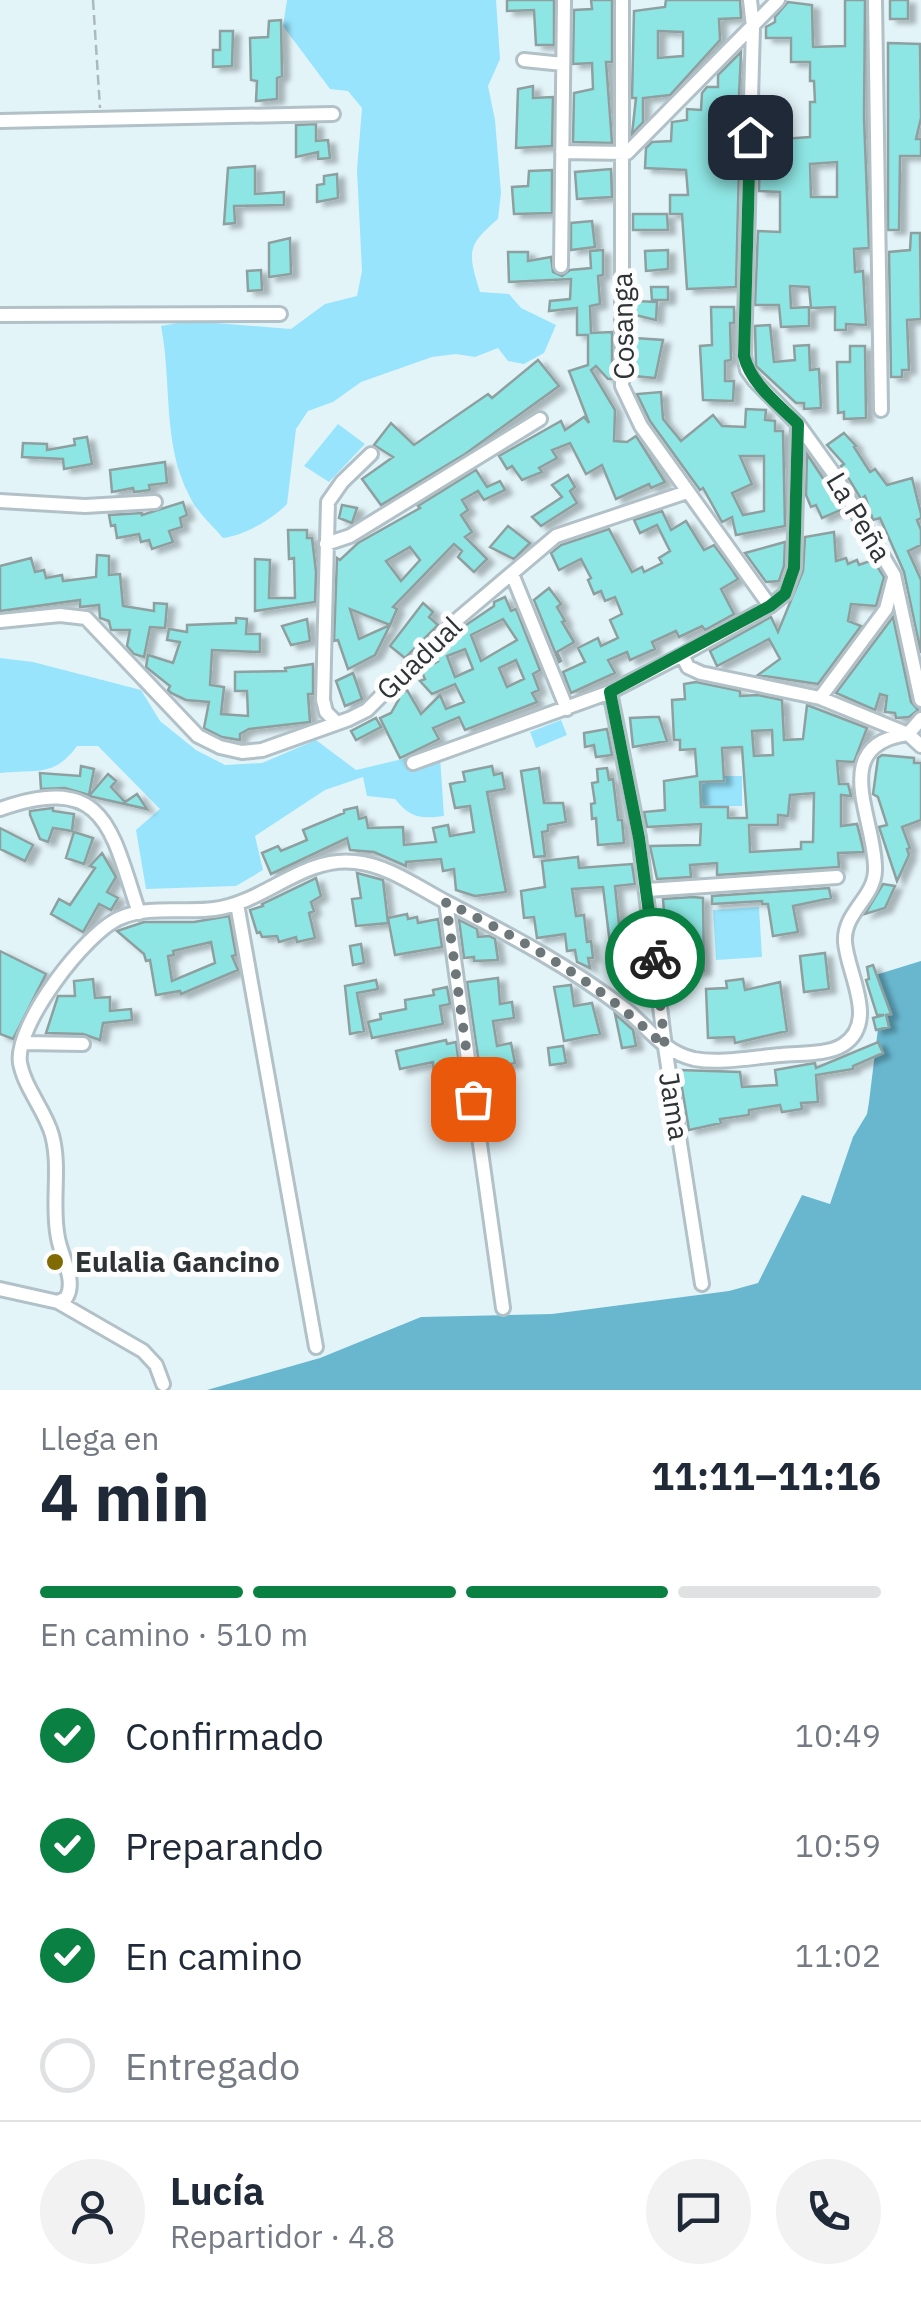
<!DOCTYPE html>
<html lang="es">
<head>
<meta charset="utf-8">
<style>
	body { margin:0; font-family:"IBM Plex Sans",sans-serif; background:#f2f2f3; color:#1f2937; height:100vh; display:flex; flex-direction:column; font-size:38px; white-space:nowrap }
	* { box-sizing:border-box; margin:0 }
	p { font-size:32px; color:#747a83 }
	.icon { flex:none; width:55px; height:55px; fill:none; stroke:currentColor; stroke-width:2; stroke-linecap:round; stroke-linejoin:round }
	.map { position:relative; height:1390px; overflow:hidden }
	.drawer { display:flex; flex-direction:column; background:#fff; flex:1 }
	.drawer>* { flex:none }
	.pin { position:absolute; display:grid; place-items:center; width:85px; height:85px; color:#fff; margin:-42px; border-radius:20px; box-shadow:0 5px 15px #0006 }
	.courier { position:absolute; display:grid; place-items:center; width:100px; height:100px; margin:-50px; border:8px solid #0b8043; border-radius:50%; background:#fff; color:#222; box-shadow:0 2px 12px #0007 }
	.overview em { font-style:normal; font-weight:700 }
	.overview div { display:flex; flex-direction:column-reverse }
	.overview { display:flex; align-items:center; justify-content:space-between; height:170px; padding:0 40px }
	h1 { font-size:65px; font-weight:700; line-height:75px }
	.bar { display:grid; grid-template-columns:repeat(4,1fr); gap:15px 10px; align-content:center; height:120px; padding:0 40px }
	.bar i { height:12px; border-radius:8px; background:#e0e1e3 }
	.bar .selected { background:#0b8043 }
	.bar p { grid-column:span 4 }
	.line { display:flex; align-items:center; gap:25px; padding:0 40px; border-top:2px solid #e0e1e3 }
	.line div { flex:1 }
	.round { display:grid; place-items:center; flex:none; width:105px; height:105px; border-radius:52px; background:#f2f2f3 }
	ol { padding:0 40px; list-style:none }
	li { display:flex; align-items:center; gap:30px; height:110px }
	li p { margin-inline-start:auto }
	li .icon { padding:10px; border-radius:50%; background:#0b8043; color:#fff; stroke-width:4 }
	li:last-child { color:#747a83 }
	li i { width:55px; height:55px; border:5px solid #e0e1e3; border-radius:50% }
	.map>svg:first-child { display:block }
	.green { fill:#98e4fc }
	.forest { fill:#68b7cf }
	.building { fill:#8ee6e4; stroke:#8e9f9f; stroke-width:2.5; fill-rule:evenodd; filter:url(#shadow) }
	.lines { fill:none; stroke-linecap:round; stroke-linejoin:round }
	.minor-casing { stroke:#b1c1c7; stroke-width:18 }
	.path { stroke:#abb9bd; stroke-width:2.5; stroke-dasharray:10 5; stroke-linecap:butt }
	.minor { stroke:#fff; stroke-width:12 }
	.done { stroke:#6d777a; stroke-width:10; stroke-dasharray:0 18 }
	.route { stroke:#0b8043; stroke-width:12 }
	.poi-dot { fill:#7f6a03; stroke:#fdfdfd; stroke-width:4 }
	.labels { text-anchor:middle; stroke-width:10; stroke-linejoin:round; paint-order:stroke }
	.street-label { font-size:28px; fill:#2d3335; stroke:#fdfdfd }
	.poi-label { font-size:28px; font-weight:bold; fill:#2d3335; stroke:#fdfdfd; text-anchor:start }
</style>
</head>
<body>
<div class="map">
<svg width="921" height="1390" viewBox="0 0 921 1390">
	<defs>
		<filter id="shadow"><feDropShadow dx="7" dy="4" stdDeviation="2.5" flood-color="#0004"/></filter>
	</defs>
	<rect width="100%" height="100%" fill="#e3f4f9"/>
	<!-- green -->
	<path class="green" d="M287 0H496L500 59 488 86 495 120 501 193 498 219C466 246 468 253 480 292L509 294 521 308 556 325 544 353 524 364 508 361 498 348 475 357 456 354 432 357 361 382 333 402 308 411 296 429 287 504C273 519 243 536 223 538 211 524 196 511 189 495 162 444 172 381 161 326L190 321 291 329 325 304 357 296 362 271 357 170 362 108 348 91 330 89 283 26Z
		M338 424 365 444 329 482 304 466Z
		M0 658 33 662 141 690 160 721 196 750 225 765 262 763 316 740 356 770 411 757 440 756 444 816C421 819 410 818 395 799L367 796 363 777 325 790 255 836 263 870 236 886 146 889 136 830 160 809 98 746H77C54 778 35 769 0 773Z
		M561 720 567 735 536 748 530 732Z
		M699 776H742V806H699Z
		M759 907 762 957 716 960 713 910Z"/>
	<!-- forest -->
	<path class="forest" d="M921 961V1390H207L320 1358 421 1317 552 1314 729 1291 758 1283 802 1195 830 1204 853 1137 867 1114 869 1102 880 1012 869 977Z"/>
	<!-- building -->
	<path class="building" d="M507 0H554V45H536L534 10 507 11Z
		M591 0H612V62H606L612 143 573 142 574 93 593 89 592 63 573 64 574 10 592 9Z
		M666 0H740L741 18 719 19 720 40 670 95 643 98V122L632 134 636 98H632L634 11 665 7ZM658 31 683 32V56L658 58Z
		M845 0H865L864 118 869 248 854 249 855 272 863 271 866 325 846 324V330H835V307L811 308 809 287 790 286 791 308 809 307V326L781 327 779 305H755L758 231 780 232V192L759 191 761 100H774V114H782V139L810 137V102H815L814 81H810V62H791V38H766V27L775 22V17L788 2 812 5 813 47 845 46ZM837 162V197H811L810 164Z
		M890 0H908V19H890Z
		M281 20 282 76 277 78V99L256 101 257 81 251 80 250 38 268 37 269 21Z
		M220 31H233L232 66 213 67V50H220Z
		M888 43 920 44 921 118 916 139H921V156H900L899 230H888Z
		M741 52 738 117H731L732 139H738L739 165 736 287 687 289 682 214H670V195H688L686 170 645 168 646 148 652 142 671 141 672 122 687 120V109L701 110 702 93 707 87H718V75Z
		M533 86V98L553 97 552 146 516 148 518 89Z
		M316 124V141L328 140 330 158 318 159V152L296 157V125Z
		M255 166V194L284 192V205L234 206 235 223 224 224 228 168Z
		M611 169 612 197 577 199 575 172Z
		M552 170V213L514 214 512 187 528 186 529 171Z
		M337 174 338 198 317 202V185L324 184V176Z
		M633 214H667L668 230H633Z
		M592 221 595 247 571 250V223Z
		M911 233H920L921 319 907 320 909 370H902V377H891L889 252 910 250Z
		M290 238 291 274 269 277V243Z
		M603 250V275L598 276 600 304 590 306 591 333 612 332V379H608L596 366 591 370 615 410 614 441 627 442 636 436 665 482 651 488 649 484 616 499 602 465 586 474 570 443 552 450 557 458 539 468 542 472 522 480 512 466 507 469 499 456 561 421 565 430 584 417 589 423 569 371 588 365V335H577V308L549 311 550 301 570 299 571 279 509 282 508 252H528V261L551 257 553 272 562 276 570 270 591 268 590 251Z
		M668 250V269L646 271 645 251Z
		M261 270 262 290 248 291 247 271Z
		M651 287H668V300H652Z
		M635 301 657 302 656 320 635 315Z
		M711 307H734V323H730L731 360 725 361V381H734L733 401 703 400 700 346 712 345Z
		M770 325 774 362 795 360 794 346 809 345 810 370 819 369 821 408 804 409V403H796L756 366 755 326Z
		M635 338 663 340 655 378 634 376Z
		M850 346H865L866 418 844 419V412L838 413 837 362H850Z
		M538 360 559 386 465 454 381 505 362 479 393 457 374 445 391 423 414 445 488 394 492 398Z
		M661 392 663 419 681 441 713 415 722 426 745 427 746 409 766 410 765 420 775 421V431H783L785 526 736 535 732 517 722 522 703 488 700 490 650 421 637 394ZM740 456H764V511L743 515 732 493 752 484Z
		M844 433 856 446 854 447 870 472 875 469 887 485 912 478 921 514V518L917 520 921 530V545L908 551 921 580V653L904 572 880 518 873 520 865 496 861 499 841 466 844 464 827 445Z
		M87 437 92 464 64 469 63 459 22 457 23 443 47 444V450L75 445 74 439Z
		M807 454 843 509 822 518 816 505 811 507 806 495Z
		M165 462 167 483 149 485 150 490 134 492 133 488 112 492 110 470Z
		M476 470 487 487 500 481 505 490 484 500 478 491 462 500 468 510 461 515 472 532 465 537 487 559 474 572 458 557 462 551 454 544 393 607 397 609 390 625 350 609 359 639 390 625 375 655 348 669 338 640 334 641 337 558 340 560 358 543 420 508 418 506ZM410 547 420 560 401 581 386 561Z
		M568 475 575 487 570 491 577 503 541 526 532 517 562 497 552 485Z
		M183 502 187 515 180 518 182 527 169 531 173 542 152 549 149 540 141 542 139 534 117 538 115 525 111 526 109 515 142 513V515Z
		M342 505 357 508 352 523 339 518Z
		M662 511 671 530 686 521 704 550 714 545 733 571 738 579 721 589 734 614 705 630 702 626 679 637 676 631 652 642 655 649 630 660 627 652 608 660 615 673 571 693 563 672 585 662 578 648 598 638 601 646 618 638 610 620 622 614 615 597 605 601 601 591 594 594 588 580 591 578 581 559 559 570 551 553 561 545 609 529 632 572 642 567 644 572 662 563 659 558 670 551 657 525 640 533 634 520Z
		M508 526 530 543 514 559 490 547Z
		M288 530H307V538H312L316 572 315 602 255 611V559L270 560 269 598H295L294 558 289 559Z
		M834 532 836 561 846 558 848 564 857 560 859 565 873 560 884 577 876 606 851 604 848 621 861 626 818 684 758 675 780 659 769 639 717 666 710 651 771 617 778 632 803 571 805 537Z
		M785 542 784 566 779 581 766 582 745 553Z
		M97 555 109 556V575L120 574 123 606 154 611V603L167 604 165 628 150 627 144 657 134 654 127 646 130 630H111L109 621 100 618 99 605 80 607V600L0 611V566L31 558 35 572 44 570 46 578 62 575 63 581 96 577Z
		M549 588 561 604 557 607 565 621 562 622 574 642 557 652 561 661 559 662 534 600Z
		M505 597 511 611 516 609 540 670 533 674 539 690 532 693 537 702 465 730 459 717 433 728 439 739 400 758 380 718 391 713 399 699 398 696 407 690 421 714 440 695 446 709 464 702 455 684 432 694 420 681 425 679 421 670 437 662 431 660 456 640 454 637 466 625 494 606V602ZM503 619 517 640 481 661 471 635ZM465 649 473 669 455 677 447 656ZM516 660 524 679 507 687 499 668Z
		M423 603 433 612 429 617 438 625 405 658 390 646Z
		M893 617 911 702 918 710 909 717 896 718 895 713 885 712 887 696 880 694 875 710 836 693Z
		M236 618 247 619 246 634H260V652L212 650 210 685 224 687 221 714 248 716 247 691H235V672L286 671 285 668 313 664V694H308L310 722 249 729 240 734V740L222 737 204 728 209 702 186 700 171 693 168 690 170 686 146 667 148 655 173 663 180 642 167 640 169 629 187 632V625L236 623Z
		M307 619 310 641 291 645 282 626Z
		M353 673 362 699 345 706 336 681Z
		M696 682 740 691V696L758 695 782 700 784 740 803 739 807 705 867 728 854 762 837 761 839 784H848L851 796 841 795V826L857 824 864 852 838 853 839 867 717 875V863L690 865 691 877 657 879 650 846 700 845 701 824 647 827 644 812 665 810 664 781 697 776 695 749 680 750V740H674L672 700 685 699 684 684ZM772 730 773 755 754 756 752 731ZM742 747 747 818H728V807H701L700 782 724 781 722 748ZM814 793 813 842H801V849L750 852 749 825H778V815L788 816 790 795Z
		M652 717H659L667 741 633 747 630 718Z
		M376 718 381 727 356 740 351 731Z
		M607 729 612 755 596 757 594 745 585 747 584 733Z
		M882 755 914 758V763H921V820L902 827 910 848 907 849 909 855 897 881 879 827 887 825 878 797 873 794 878 758Z
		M81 766 94 769 89 795 65 788 41 789 40 773 80 776Z
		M492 766 494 775 502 773 505 789 487 792 506 892 475 896 456 890 454 869 443 871 441 859 406 862V866L374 852 350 850 347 838 271 874 262 853 278 846 281 851 307 840 303 830 344 813V810L357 807 359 819 366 817 368 828 403 827 404 845 436 842 433 828 448 825 450 836 474 832 470 806 455 808 450 784 465 781 463 772Z
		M539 768 544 803H563L566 822 548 825V831L542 832 545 856 534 857 521 771Z
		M607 768 609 780 613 779 618 820H622L624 843 598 845 596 818 592 819 591 804 595 803 592 783 598 782 597 769Z
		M108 774 116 781 111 787 125 802 137 794 147 809 89 796Z
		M53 808V811L74 814 72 831 53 828 48 842 40 839 30 815V811Z
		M0 828 33 845 25 861 0 849Z
		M74 832 93 838 84 864 66 858Z
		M102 853 116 877 107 892 118 898 111 910 99 904 83 932 51 914 59 899 70 905 95 868 90 866Z
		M578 857 579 868 632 864 635 884 615 886 620 934H641L648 994 630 996 629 983 615 985 603 887 572 889 576 916 584 915 587 942 591 941 593 958H588L590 968 577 962 575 950 567 951 565 934 537 938 534 917 524 918 521 891 545 887 542 861Z
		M357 873 383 880 388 923 356 926 352 899 361 898Z
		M316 878 321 896 311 902 314 911 309 913 315 938 297 942 296 937 279 942 277 936 262 937 260 932 257 933 250 910 263 906 262 904Z
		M883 884 895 886 885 908 865 914Z
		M829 888 831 898 793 906 798 932 773 936 768 904H762V901L712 904V896Z
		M693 897 703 898 704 971 685 972V963L668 964 663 899Z
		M407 914 408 919 417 917 418 923 438 919 442 947 395 955 388 918Z
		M229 916 236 955 232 956 238 970 181 994 180 991 156 995 150 960 146 961 144 954 117 931 144 922H194ZM211 942 215 963 172 981 168 956 174 955 173 951Z
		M459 920 477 929 478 937 489 936 495 939 498 960 474 961V957L464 958Z
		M361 944 364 963 353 965 350 946Z
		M0 951 46 974 13 1039 0 1034Z
		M825 953 829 989 804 992 800 956Z
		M873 965 891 1014 886 1015 889 1027 876 1030 873 1018 884 1015H877L866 980 869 979 867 967Z
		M498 978 500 1004 512 1002 514 1018 493 1021 497 1046 511 1043 515 1063 480 1070 467 982Z
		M93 979 95 998 110 997V1011L131 1009 132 1020 103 1023 100 1040 83 1034 46 1033 58 996H75L74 981Z
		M743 979 745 990 780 982 787 1031 735 1043 734 1037 708 1038 706 989 727 988 726 981Z
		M376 980 378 989 357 993 364 1031 350 1034 345 986Z
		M571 985 574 1006 592 1003 600 1034 564 1041 554 987Z
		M447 987 450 1004 440 1006 443 1024 372 1038 368 1022 381 1019 380 1014 406 1009 405 1000 434 995 433 990Z
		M615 1014 633 1030 636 1046 622 1048Z
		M446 1040 447 1044 456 1042 463 1092 436 1100 433 1062 400 1069 396 1051Z
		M878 1042 883 1053 853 1066V1069L816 1075 818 1102 801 1103 802 1109 782 1112 780 1105 749 1110V1115L720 1119 721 1123 689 1130 679 1070 740 1072 742 1087 777 1085 775 1070 815 1063 816 1068Z
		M563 1046 566 1063 550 1065 548 1048Z"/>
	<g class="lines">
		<!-- minor casing -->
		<g class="minor-casing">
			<path id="minor" d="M622 0V386L641 426 770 606
				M750 0 753 27 744 356 747 370 755 381 798 424 834 474 894 575 921 700
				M875 0 881 410
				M524 60 563 64
				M0 121 333 114
				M562 152 627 153 778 0
				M561 266 564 0
				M0 315 280 314
				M0 501 85 506 155 502
				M326 544 350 536 540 419
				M512 574 567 709
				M0 621 60 615 86 618 198 736 220 747 242 752 262 750 349 719 367 710 459 618 556 536 687 492
				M682 655 688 667 701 673 820 698 908 734 921 746
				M610 692 639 837 665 1047 702 1284
				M820 698 886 609 894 578
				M336 722 326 712 323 700 328 502 342 482 371 454
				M908 734 921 719
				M413 763 610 692 682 655 770 606 785 594 794 568 798 424
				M0 809C106 772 111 829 139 913
				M647 890 837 877
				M446 902 503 1308
				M237 904 316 1347
				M22 1043 83 1044
				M0 1289 58 1302 143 1351 156 1365 163 1384
				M58 1302 66 1298C77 1282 61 1256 58 1238 51 1205 61 1168 52 1135 45 1110 25 1089 20 1063 14 1026 86 932 120 918 148 905 184 913 214 909 264 903 303 856 355 862 388 865 419 888 448 903 510 935 569 966 625 1009 648 1027 663 1052 694 1059 721 1064 754 1057 781 1055 800 1053 827 1055 843 1045 879 1022 847 973 845 942 843 913 874 898 875 871 877 821 826 745 908 734"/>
		</g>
		<!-- path -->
		<path class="path" d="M93 0 100 108"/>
		<!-- minor -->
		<use href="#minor" class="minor"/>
	</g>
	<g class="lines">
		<!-- done -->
		<path class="done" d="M473 1099 446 902C528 943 599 982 665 1047L655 958"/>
		<!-- route -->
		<path class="route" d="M655 958 639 838 610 692 770 606 785 594 794 568 798 424C778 404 751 384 744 356L750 137"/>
	</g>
	<!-- markers -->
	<circle class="poi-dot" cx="55" cy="1262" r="10"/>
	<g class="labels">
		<!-- street labels -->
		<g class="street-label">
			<text transform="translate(623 326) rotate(-91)" y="10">Cosanga</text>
			<text transform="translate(859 517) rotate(59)" y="10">La Peña</text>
			<text transform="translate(419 658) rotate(-44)" y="10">Guadual</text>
			<text transform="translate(674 1106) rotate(81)" y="10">Jama</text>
		</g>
		<!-- poi labels -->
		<g class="poi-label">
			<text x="75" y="1272">Eulalia Gancino</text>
		</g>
	</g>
</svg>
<div class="pin" style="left:473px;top:1099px;background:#ea580c"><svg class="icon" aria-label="bag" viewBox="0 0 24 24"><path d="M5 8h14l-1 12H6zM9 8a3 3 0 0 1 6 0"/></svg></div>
<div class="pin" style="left:750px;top:137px;background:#1f2937"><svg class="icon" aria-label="home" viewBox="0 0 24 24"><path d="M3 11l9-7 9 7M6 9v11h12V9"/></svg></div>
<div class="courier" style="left:655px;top:958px"><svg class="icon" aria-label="bike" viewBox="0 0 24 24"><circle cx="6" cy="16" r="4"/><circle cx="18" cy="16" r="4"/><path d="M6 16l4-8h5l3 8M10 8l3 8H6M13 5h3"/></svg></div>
</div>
<section class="drawer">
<div class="overview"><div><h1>4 min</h1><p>Llega en</p></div><em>11:11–11:16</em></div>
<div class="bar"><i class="selected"></i><i class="selected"></i><i class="selected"></i><i></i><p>En camino · 510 m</p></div>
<ol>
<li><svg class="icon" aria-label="check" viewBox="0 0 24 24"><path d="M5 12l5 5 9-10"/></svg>Confirmado<p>10:49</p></li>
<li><svg class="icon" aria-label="check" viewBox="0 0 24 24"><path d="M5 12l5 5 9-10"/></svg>Preparando<p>10:59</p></li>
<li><svg class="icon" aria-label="check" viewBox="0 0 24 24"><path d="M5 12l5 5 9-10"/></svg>En camino<p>11:02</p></li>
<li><i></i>Entregado</li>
</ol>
<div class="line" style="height:180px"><a class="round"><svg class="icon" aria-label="person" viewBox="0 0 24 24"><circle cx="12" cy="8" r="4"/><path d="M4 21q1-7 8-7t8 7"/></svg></a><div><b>Lucía</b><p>Repartidor · 4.8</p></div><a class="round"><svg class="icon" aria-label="chat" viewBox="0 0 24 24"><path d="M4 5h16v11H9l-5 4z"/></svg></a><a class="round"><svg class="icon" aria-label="phone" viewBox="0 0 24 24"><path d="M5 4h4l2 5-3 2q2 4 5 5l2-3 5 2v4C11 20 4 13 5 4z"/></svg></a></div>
</section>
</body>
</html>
